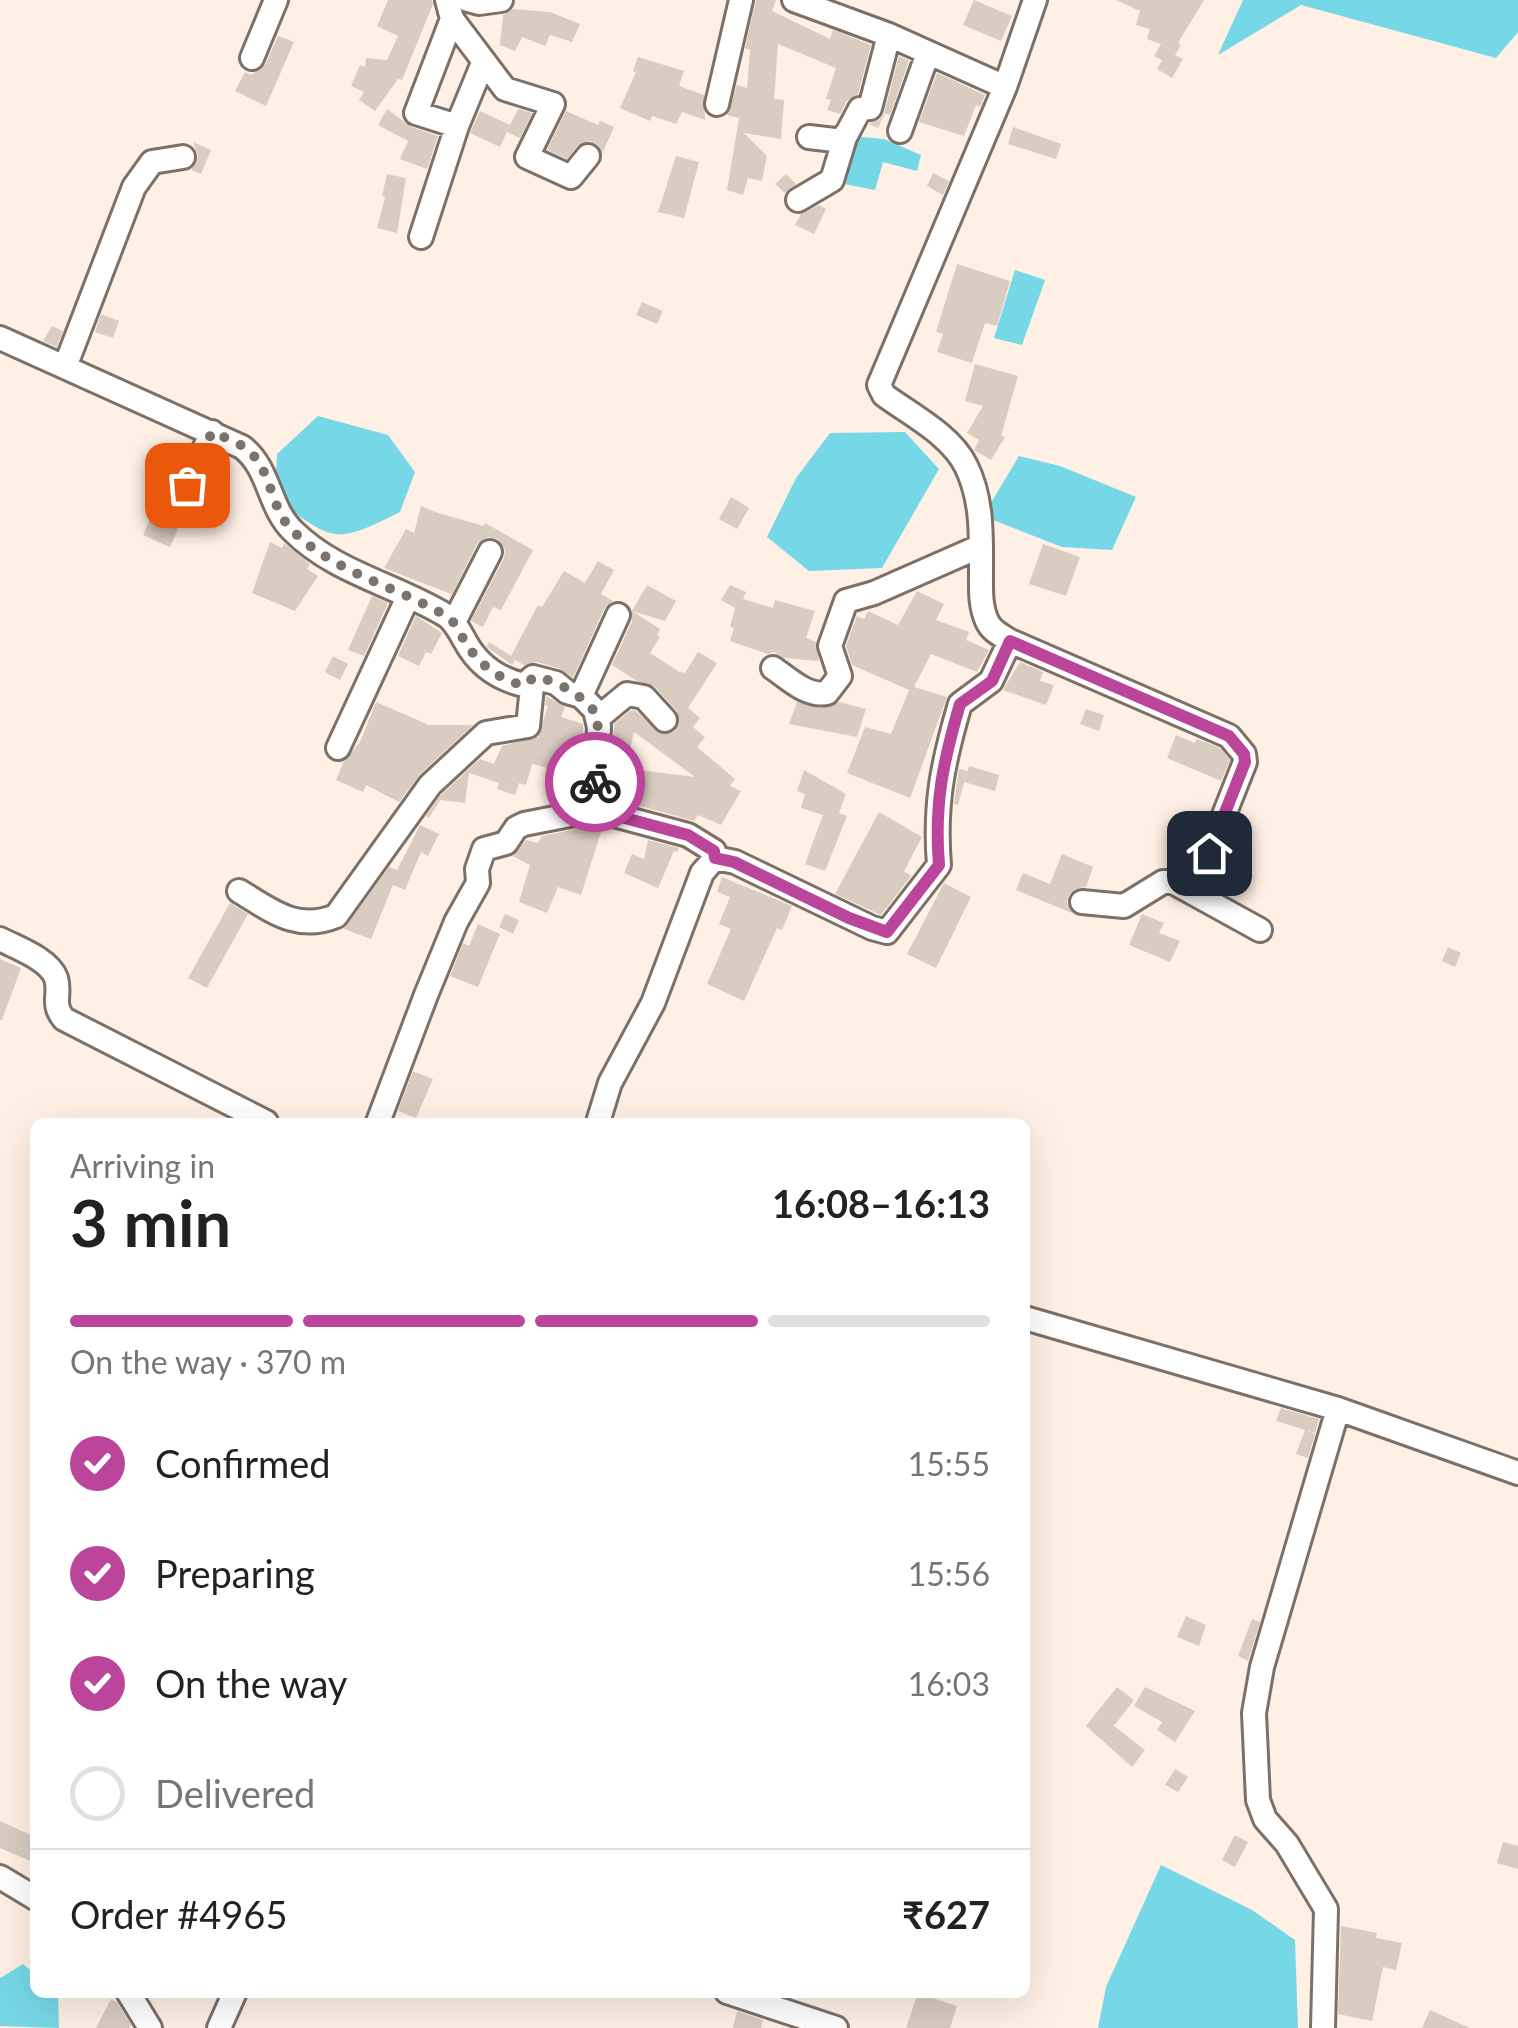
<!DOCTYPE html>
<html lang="en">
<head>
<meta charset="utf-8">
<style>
	body { margin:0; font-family:Lato,sans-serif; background:#f6f6f6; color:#222; height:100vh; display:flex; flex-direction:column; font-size:38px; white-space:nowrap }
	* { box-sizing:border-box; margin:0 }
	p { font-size:32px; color:#767676 }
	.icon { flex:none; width:55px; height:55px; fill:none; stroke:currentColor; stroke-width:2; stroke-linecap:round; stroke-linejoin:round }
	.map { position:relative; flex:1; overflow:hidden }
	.drawer { position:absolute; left:30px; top:1118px; width:1000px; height:880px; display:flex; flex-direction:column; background:#fff; border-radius:15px; box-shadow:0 10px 40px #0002 }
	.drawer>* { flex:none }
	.pin { position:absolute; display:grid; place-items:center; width:85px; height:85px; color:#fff; margin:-42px; border-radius:20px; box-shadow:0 5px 15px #0006 }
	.courier { position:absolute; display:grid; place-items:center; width:100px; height:100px; margin:-50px; border:8px solid #bb459b; border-radius:50%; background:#fff; color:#222; box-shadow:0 2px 12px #0007 }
	.headline em { font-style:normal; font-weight:700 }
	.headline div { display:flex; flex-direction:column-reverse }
	.headline { display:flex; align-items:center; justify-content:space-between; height:170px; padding:0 40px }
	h1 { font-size:65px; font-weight:700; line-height:75px }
	.bar { display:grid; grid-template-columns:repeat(4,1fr); gap:15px 10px; align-content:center; height:120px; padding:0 40px }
	.bar i { height:12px; border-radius:8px; background:#e0e0e0 }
	.bar .on { background:#bb459b }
	.bar p { grid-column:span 4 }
	.line { display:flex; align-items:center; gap:25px; padding:0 40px; border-top:2px solid #e0e0e0 }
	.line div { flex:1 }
	ol { padding:0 40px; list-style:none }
	li { display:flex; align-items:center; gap:30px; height:110px }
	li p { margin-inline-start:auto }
	li .icon { padding:10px; border-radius:50%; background:#bb459b; color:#fff; stroke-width:4 }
	li:last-child { color:#767676 }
	li i { width:55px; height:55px; border:5px solid #e0e0e0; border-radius:50% }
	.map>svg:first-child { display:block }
	.water { fill:#76d7e7 }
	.building { fill:#d9ccc0 }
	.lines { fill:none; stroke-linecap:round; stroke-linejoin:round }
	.minor-casing { stroke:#7d7066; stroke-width:28 }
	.minor { stroke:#fff; stroke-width:22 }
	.done { stroke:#7c746c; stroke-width:10; stroke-dasharray:0 18 }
	.route { stroke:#bb459b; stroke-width:12 }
</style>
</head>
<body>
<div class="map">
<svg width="1518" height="2028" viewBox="0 0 1518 2028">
	<rect width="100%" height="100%" fill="#fef0e4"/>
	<!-- water -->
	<path class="water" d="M1243 0H1518V32L1496 58 1301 5 1218 55Z
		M850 136 884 139 921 155 917 171 883 162 875 190 834 182Z
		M1015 270 1045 280 1022 345 994 338Z
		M318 416 388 435 415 472 400 512C334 545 334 542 275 498L277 454Z
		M905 432 939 469 882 568 809 571 767 537 796 478 830 433Z
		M1019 456 1060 466 1136 497 1112 550 1062 547 983 516Z
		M1161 1865 1252 1910 1295 1940 1298 2028H1098L1106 1987Z
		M23 1964 35 1974V1992L58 1994 59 2028 0 2026V1978Z"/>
	<!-- building -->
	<path class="building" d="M388 0H432L433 4 402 80 398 79 375 111 359 100 364 92 351 86 360 65 365 67 366 58 387 60 398 36 377 26Z
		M756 0H776L772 11 830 39 833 30 871 45 858 94 847 101 840 114 827 110 831 100 826 99 836 68 778 44 774 99 784 100 781 139 744 133 767 156 762 181 748 178 743 195 727 190 739 118 727 115 737 85 747 88 750 50 745 48Z
		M974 0 1012 16 1001 41 963 25Z
		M1116 0H1204L1178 43 1181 45 1175 55 1183 59 1172 78 1157 69 1162 60 1154 56 1161 44 1147 39 1150 29 1136 25 1140 11Z
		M513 9 550 12 580 24 572 42 550 35 545 46 522 37 515 51 500 45 503 15Z
		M278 36 294 42 266 106 235 91 245 72 251 75 265 65Z
		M899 56 909 61 890 115 885 113 878 128 869 124 879 120 884 113Z
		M638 57 684 71 679 86 704 95 705 120 682 112 676 124 652 116 650 121 620 108 636 72 633 71Z
		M937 73 985 95 980 107 976 105 964 136 919 122Z
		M387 109 411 127 438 136 427 169 400 159 408 141 378 125Z
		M518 109 532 113 520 138 507 132Z
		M480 111 510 125 500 147 470 133Z
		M566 111 598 125 600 121 614 127 602 154 598 145 589 141 577 146 567 159 547 150Z
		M1013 127 1061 144 1056 159 1008 144Z
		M193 142 211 150 201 174 191 170 198 156Z
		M676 156 699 162 684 218 658 212Z
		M933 173 949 181 943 195 927 186Z
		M387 174 406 178 397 233 377 228 385 197 382 196Z
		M786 174 796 184 785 193 775 184Z
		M819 205 826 209 814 234 795 225 801 214Z
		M957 264 1010 281 997 326 985 323 972 363 937 352 943 334 936 332Z
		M642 302 663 311 657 324 636 315Z
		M101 314 119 321 113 338 95 332Z
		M52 326 63 331 57 347 43 341Z
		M975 364 1018 376 1001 436 1005 437 991 460 974 450 979 440 967 433 983 406 965 401Z
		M731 497 749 508 737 529 719 519Z
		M421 506 438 513 484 526 485 523 533 550 501 610 493 607 483 627 471 621 504 558 505 550 498 539 488 537 477 544 449 600 451 594 384 568 406 529 414 533Z
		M151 517 178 529 170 547 143 535Z
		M270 542 282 548 284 543 310 564 307 569 318 576 295 611 252 593Z
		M1043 544 1080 557 1066 596 1029 584Z
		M598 561 614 570 601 594 613 601 604 609 573 678 561 669 537 662 524 665 515 660 512 665 487 647 489 642 511 656 538 605 542 607 564 571 585 583Z
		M647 585 676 601 665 621 632 611Z
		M730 585 746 592 743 599 773 608 775 600 815 611 806 638 816 642 819 661 784 658 774 652 768 654 730 641 734 628 730 627 735 608 721 600Z
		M917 591 944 604 936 620 969 632 966 640 989 650 977 672 931 654 914 687 947 697 910 798 847 773 865 727 891 734 909 690 852 665 846 646 857 616 864 619 868 611 898 625Z
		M372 596 388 603 364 656 348 650Z
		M632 611 660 629 657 635 660 637 650 653 678 671 685 673 698 652 717 663 688 708 700 718 693 727 705 737 697 747 735 779 730 786 741 791 721 825 698 815 694 821 612 798 616 767 695 777 634 732 627 763 613 760 614 724 631 710 636 711 661 734 674 732 679 724 677 711 655 687 637 681 612 665 632 621Z
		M416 616 442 633 431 654 426 652 419 666 398 656Z
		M333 656 348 664 340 680 325 672Z
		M1020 662 1043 672 1040 681 1054 685 1046 705 1003 690Z
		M546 696 565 707 561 717 583 724V745L577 743 572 758 560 754 555 770 532 764 526 785 519 783 515 795 497 789 499 783 469 773 465 803 440 800 429 818 426 816 441 795 480 759 494 764 502 746 538 737 548 706 545 705Z
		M376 702 429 725H473L420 774 399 802 366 785 363 792 336 780 344 761 360 742Z
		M797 702 821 708 839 702 866 709 857 737 789 724Z
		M1086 709 1104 715 1099 731 1080 724Z
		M1176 735 1195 743 1197 739 1220 748 1230 760 1221 781 1167 758Z
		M969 766 999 775 995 791 964 782Z
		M959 769 967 771 958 805 954 804Z
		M804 770 846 794 839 813 847 816 825 871 805 864 823 815 801 808 805 794 797 791Z
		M879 812 922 837 904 871 911 876 881 915 835 894Z
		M420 825 439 834 428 856 421 852 405 890 393 885 371 939 344 929 389 867 397 870Z
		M592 826 602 829 581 895 558 887 547 913 519 902 530 865 513 856 526 840 538 843 542 836Z
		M648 840 679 848 677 852 674 851 658 888 624 873 632 854 644 859Z
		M1062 854 1093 867 1086 887 1077 888 1069 894 1067 902 1072 913 1016 890 1023 873 1050 884Z
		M722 877 792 906 782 930 777 928 744 1001 707 984 731 929 719 924 730 897 717 892Z
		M944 883 971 897 936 968 907 954Z
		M230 903 248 914 207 988 188 978Z
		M505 914 519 920 513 934 499 927Z
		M1142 914 1164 923 1159 933 1180 941 1170 962 1129 945Z
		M478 924 500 934 478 987 450 976 463 943 469 946Z
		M1448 947 1461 953 1455 967 1442 961Z
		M0 959 21 968 2 1020H0Z
		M413 1071 433 1079 416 1118 398 1111Z
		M1281 1408 1319 1419 1315 1433 1276 1421Z
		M1305 1430 1315 1434 1308 1458 1296 1454Z
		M1186 1616 1206 1625 1199 1646 1177 1637Z
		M1252 1619 1260 1622 1248 1661 1238 1656Z
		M1117 1687 1134 1700 1114 1726 1145 1750 1132 1767 1086 1726Z
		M1145 1687 1195 1711 1175 1742 1157 1730 1162 1722 1134 1706Z
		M1175 1769 1188 1777 1178 1792 1165 1785Z
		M0 1821 35 1837V1863L0 1848Z
		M1235 1835 1248 1842 1235 1867 1222 1860Z
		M1503 1842 1518 1846V1869L1497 1863Z
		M1341 1926 1377 1933 1376 1938 1402 1943 1396 1970 1383 1967 1372 2021 1338 2014Z
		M918 1993 957 2006 950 2028H906Z
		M111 1999 117 2002 131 2025 129 2028H96Z
		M1430 2010 1470 2028H1422Z
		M737 2011 763 2020 761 2028H733Z"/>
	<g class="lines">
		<!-- minor casing -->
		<g class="minor-casing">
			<path id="minor" d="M447 0 452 19 505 89 553 104 527 157 571 177 588 156
				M468 0 479 3 501 0
				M794 0 889 35 1005 87
				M452 19 416 113 457 126
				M252 58 276 0
				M717 104 741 0
				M900 131 928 53
				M809 137 843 141 860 109 870 108 889 35
				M798 200 832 180 846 134
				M421 237 457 126 483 63
				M0 338 242 447C270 468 268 507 293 531 335 573 397 585 447 616 455 622 460 632 465 641 478 665 498 679 524 685L533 677 556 683 567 692 581 696 595 710 599 727 595 810 688 835 714 851 715 858
				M65 367 134 187 152 162 183 157
				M175 511 212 432
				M454 622 490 552
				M1010 641C1001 635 991 631 987 621 980 606 981 589 981 574 981 538 983 500 966 466 951 435 911 415 884 395L879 385 1005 87 1035 0
				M773 668C789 679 807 697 827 693L840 676 830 646 846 601 874 593 981 546
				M581 696 618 615
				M598 718 627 694 644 697 665 720
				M338 748 408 597
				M239 891C272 911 297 932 336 916L430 785 486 733 528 726 533 677
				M1082 902 1124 906 1163 882H1173L1260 930
				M0 939C17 948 49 959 56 978 61 994 51 1004 64 1019L266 1122
				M378 1122 426 995 456 922 478 883 477 869 484 849 506 843 516 828 524 824 595 810
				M598 1122 610 1083 653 1003 702 873 715 858 735 862 872 928 887 932 939 865C934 804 943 762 960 704L991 681 1010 641 1229 736 1244 754 1245 762 1193 893
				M1025 1318 1338 1409 1518 1473
				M0 1877 35 1898
				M128 1992 150 2028
				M727 1992 836 2028
				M219 2028 235 1992
				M1323 2028 1326 1909 1287 1844 1265 1819 1258 1800 1254 1713 1262 1667 1338 1409"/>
		</g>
		<!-- minor -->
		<use href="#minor" class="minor"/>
	</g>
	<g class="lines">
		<!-- done -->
		<path class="done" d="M187 485 212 432C225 438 242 443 252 454 272 475 271 508 291 529 332 572 396 586 446 616 455 621 459 632 464 640 478 664 497 678 524 686L534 677C555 679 589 698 598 718L595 782"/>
		<!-- route -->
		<path class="route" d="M595 782V810L688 835 714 851 715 858 734 862 849 918 887 932 939 865C934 804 943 762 960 704L992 681 1010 641 1229 736 1244 754 1245 762 1209 853"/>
	</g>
</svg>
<div class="pin" style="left:187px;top:485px;background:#ea580c"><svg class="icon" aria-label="bag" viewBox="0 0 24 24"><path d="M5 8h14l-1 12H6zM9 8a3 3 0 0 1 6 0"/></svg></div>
<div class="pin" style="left:1209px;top:853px;background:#1f2937"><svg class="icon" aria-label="home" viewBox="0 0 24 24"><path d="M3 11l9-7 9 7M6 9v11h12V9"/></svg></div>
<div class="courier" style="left:595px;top:782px"><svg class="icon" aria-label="bike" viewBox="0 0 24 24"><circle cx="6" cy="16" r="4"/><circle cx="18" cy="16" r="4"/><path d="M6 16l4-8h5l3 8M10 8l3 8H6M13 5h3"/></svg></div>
<section class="drawer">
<div class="headline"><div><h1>3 min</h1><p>Arriving in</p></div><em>16:08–16:13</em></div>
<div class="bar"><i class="on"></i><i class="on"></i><i class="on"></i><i></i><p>On the way · 370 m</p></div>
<ol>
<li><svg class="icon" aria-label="check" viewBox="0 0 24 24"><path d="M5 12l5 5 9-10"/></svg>Confirmed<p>15:55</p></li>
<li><svg class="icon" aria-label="check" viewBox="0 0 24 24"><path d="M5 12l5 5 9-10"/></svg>Preparing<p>15:56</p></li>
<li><svg class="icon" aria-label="check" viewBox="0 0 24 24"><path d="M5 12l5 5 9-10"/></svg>On the way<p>16:03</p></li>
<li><i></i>Delivered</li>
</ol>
<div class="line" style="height:130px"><div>Order #4965</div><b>₹627</b></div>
</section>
</div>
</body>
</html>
